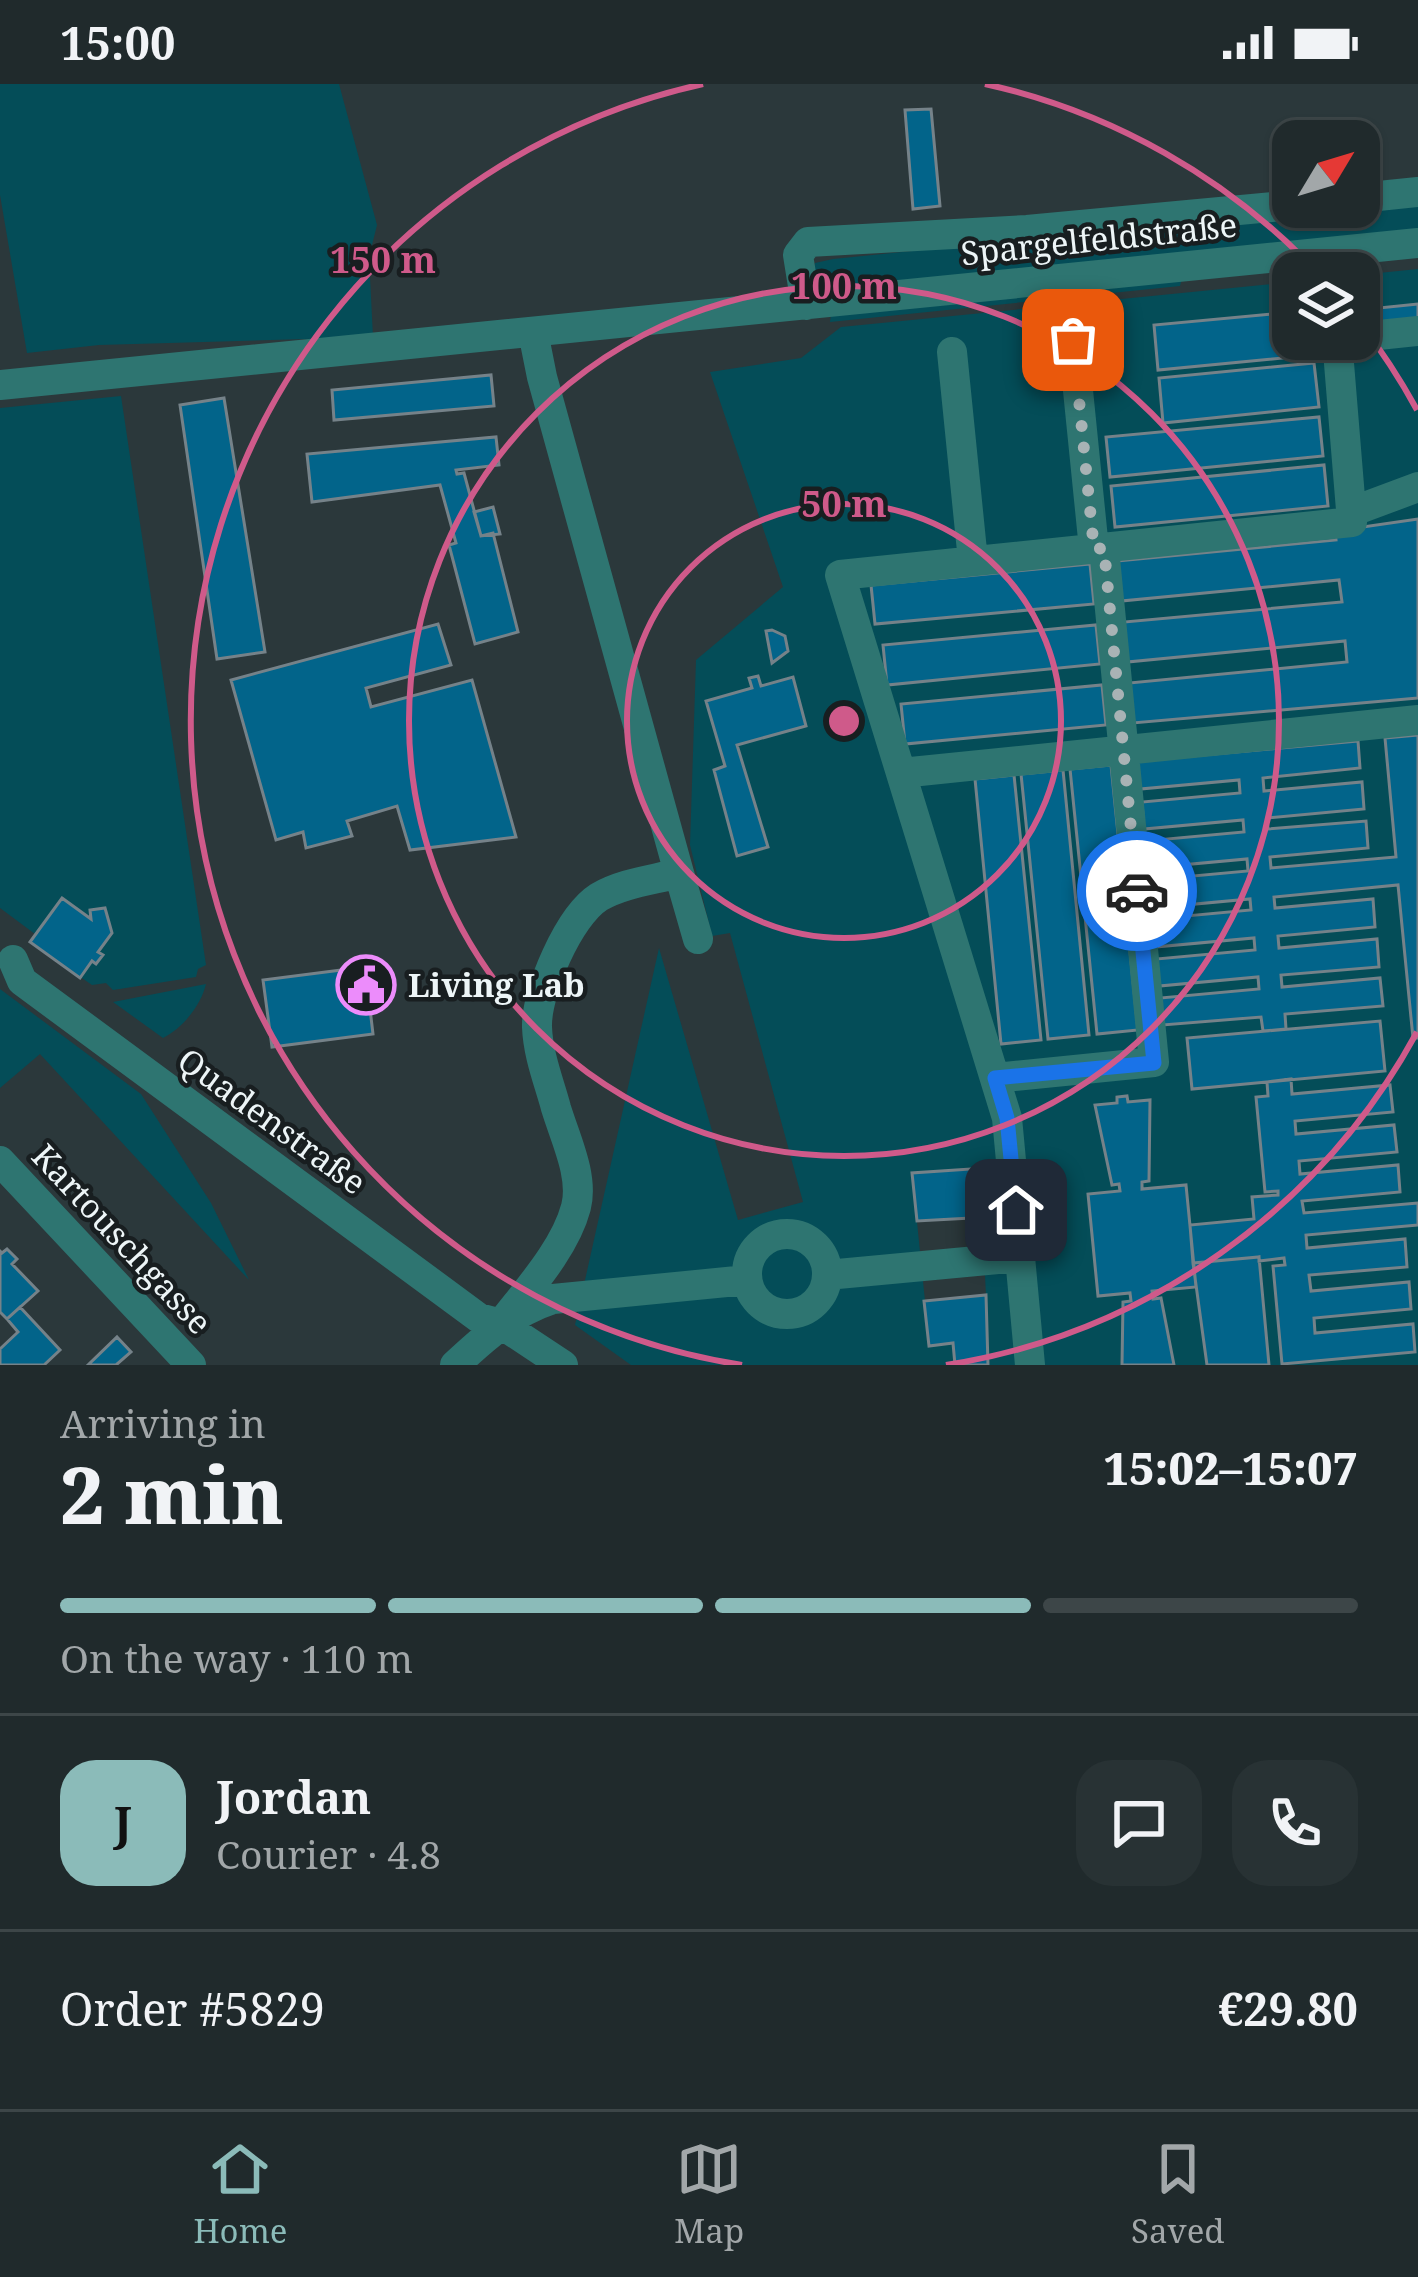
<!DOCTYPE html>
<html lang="en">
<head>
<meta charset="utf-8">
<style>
	body { margin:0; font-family:"Noto Serif",serif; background:#283234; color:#f1f3f6; height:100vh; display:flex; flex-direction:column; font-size:45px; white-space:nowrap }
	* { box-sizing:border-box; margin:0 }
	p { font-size:39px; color:#a2a7a9 }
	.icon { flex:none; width:66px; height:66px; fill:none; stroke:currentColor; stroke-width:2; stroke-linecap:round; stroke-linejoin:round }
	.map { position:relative; height:1281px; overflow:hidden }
	.sheet { display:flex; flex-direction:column; background:#202a2c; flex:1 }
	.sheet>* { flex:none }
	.needle { width:78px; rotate:52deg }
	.tools { position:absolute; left:1272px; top:36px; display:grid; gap:24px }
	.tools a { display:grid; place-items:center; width:108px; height:108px; border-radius:24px; background:#202a2c; box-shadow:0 3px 9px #0004,0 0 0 3px #3d4648; font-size:60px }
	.pin { position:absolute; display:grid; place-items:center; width:102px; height:102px; color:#fff; margin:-51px; border-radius:24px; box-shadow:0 6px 18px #0006 }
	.courier { position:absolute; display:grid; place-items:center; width:120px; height:120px; margin:-60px; border:9px solid #1a73e8; border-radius:50%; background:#fff; color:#222; box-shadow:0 3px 15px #0007 }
	.head em { font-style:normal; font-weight:800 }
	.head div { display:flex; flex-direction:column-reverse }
	.head { display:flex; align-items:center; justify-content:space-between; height:204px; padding:0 60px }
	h1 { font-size:78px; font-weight:800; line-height:90px }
	.bar { display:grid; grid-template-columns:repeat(4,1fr); gap:18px 12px; align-content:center; height:144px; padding:0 60px }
	.bar i { height:15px; border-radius:9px; background:#3d4648 }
	.bar .on { background:#8bbbb9 }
	.bar p { grid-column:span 4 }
	.line { display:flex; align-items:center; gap:30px; padding:0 60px; border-top:3px solid #3d4648 }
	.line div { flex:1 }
	.round { display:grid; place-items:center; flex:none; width:126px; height:126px; border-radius:36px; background:#283234 }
	.status { display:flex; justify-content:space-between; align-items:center; height:84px; padding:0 60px; background:#202a2c; direction:ltr }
	.status svg { height:33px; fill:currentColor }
	.tabs { display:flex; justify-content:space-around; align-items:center; height:168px; border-top:3px solid #3d4648; background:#202a2c; font-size:33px; color:#a2a7a9 }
	.tabs a { display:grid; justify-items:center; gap:6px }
	.tabs .on { color:#8bbbb9 }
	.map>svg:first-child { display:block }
	.green { fill:#044d58; fill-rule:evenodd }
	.building { fill:#02648a; stroke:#758289; stroke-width:3 }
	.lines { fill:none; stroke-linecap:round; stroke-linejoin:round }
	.minor { stroke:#2e7571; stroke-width:30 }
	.done { stroke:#a9b3b5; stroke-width:12; stroke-dasharray:0 21.6 }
	.route { stroke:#1a73e8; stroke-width:15 }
	.ring { fill:none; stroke:#cf5a8a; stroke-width:6 }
	.labels { text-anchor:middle; stroke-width:9; stroke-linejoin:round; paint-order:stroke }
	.street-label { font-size:33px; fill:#edf5f7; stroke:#181e20 }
	.poi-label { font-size:33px; font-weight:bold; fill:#edf5f7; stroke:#181e20; text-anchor:start }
	.centre { fill:#cf5a8a; stroke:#181e20; stroke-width:6 }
	.ring-label { font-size:36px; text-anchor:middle; font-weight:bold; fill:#cf5a8a; stroke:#181e20; stroke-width:9; stroke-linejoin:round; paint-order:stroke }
</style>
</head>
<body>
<div class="status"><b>15:00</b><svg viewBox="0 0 49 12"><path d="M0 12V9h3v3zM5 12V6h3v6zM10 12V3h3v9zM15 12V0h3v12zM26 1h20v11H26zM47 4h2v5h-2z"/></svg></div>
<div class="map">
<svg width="1418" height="1281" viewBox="0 0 1418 1281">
	<rect width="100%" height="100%" fill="#2b383b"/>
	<!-- green -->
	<path class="green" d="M0 0H339L377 141 369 173 373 253 99 261 27 269 0 111Z
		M1418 116V151L825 203 814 190 815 179 833 175Z
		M1418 185V1281H631L575 1241 659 864 738 1136 803 1118 730 849 712 852 690 761 696 576 783 503 710 288 801 274 841 243 1293 198V255H1359V191ZM982 1133 986 1211 925 1217 917 1138Z
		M1182 194 1180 202 830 238 831 230Z
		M121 312 206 881 198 885 196 893 113 906 106 899 92 901 30 858 35 850 0 824V324Z
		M206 900C201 921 183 944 163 954L113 918Z
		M0 905 141 1010 211 1119 249 1196 40 970 0 1004Z"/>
	<!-- building -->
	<path class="building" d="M931 25 940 122 913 125 905 26Z
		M1418 220V239L1359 245V226Z
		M1293 228V255H1312L1314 271 1158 286 1154 241Z
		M1314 279 1319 323 1163 339 1159 294Z
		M491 291 494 322 334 336 332 306Z
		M224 314 265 568 217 575 180 321Z
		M1319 333 1323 372 1110 393 1106 353Z
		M496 353 499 381 456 386 457 390 464 389 481 452 493 449 518 548 475 560 449 461 456 459 440 401 312 418 307 370Z
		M1324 381 1328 422 1115 443 1111 402Z
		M493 423 500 450 481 452 474 428Z
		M1418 435V614L1133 639 1129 599 1347 578 1345 557 1127 578 1124 538 1342 518 1339 496 1121 517 1117 477 1336 456 1335 447Z
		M1090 480 1094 520 875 540 871 501Z
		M438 540 451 581 366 604 371 623 472 596 516 753 410 766 397 722 347 737 352 752 306 764 303 748 276 756 231 596Z
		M1096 541 1100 580 887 601 883 561Z
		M772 546 785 552 788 567 772 579 766 547Z
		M758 592 761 602 793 593 806 642 737 661 768 763 737 772 714 686 725 682 706 617 752 604 749 594Z
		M1102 601 1106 641 905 660 901 620Z
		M1418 651V954H1413L1398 801 1274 813 1275 824 1373 815 1375 843 1278 852 1279 864 1377 855 1379 883 1281 891 1282 903 1380 894 1383 922 1285 930 1286 945 1263 947 1261 933 1163 941 1160 914 1259 905 1258 893 1159 902 1156 875 1255 866 1254 854 1155 863 1153 835 1251 826 1250 815 1152 824 1149 796 1248 787 1247 775 1148 784 1145 757 1244 748 1243 736 1144 745 1142 718 1240 709 1239 696 1140 705 1137 677 1358 657 1360 684 1263 694 1264 707 1362 698 1364 725 1267 734 1268 745 1366 737 1368 764 1270 773 1271 784 1396 773 1385 654Z
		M1111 681 1138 946 1097 950 1070 685Z
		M1063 686 1089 951 1048 955 1021 690Z
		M1014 691 1041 956 1001 960 975 695Z
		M62 814 91 835 90 826 105 824 112 849 98 868 103 871 96 880 92 877 80 894 30 858Z
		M365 883 373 950 272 963 263 896Z
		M1380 937 1385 987 1192 1005 1187 954Z
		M1291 995 1292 1010 1390 1001 1393 1028 1295 1037 1296 1050 1394 1041 1397 1068 1299 1077 1300 1090 1398 1081 1400 1108 1302 1117 1304 1129 1418 1119V1141L1306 1151 1307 1164 1405 1155 1407 1183 1309 1191 1311 1207 1409 1198 1411 1225 1314 1234 1315 1249 1413 1240 1415 1268 1282 1280 1273 1182 1285 1181 1284 1174 1259 1177V1173L1193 1179 1190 1141 1254 1135 1252 1113 1278 1111V1107L1265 1108 1256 1013 1268 1012 1267 998Z
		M1127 1012 1128 1018 1150 1016 1149 1097 1142 1098V1105L1186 1101 1196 1203 1152 1207 1153 1215 1161 1214 1174 1281H1122L1123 1218 1131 1217 1130 1209 1098 1212 1088 1110 1120 1107 1119 1100 1112 1101 1095 1021 1117 1019V1013Z
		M985 1084 989 1133 917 1137 912 1089Z
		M7 1165 17 1175 12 1180 38 1207 7 1235 0 1228V1167L2 1169Z
		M1259 1173 1269 1281H1207L1193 1179Z
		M986 1211 988 1281H955L953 1259 929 1262 924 1217Z
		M20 1223 60 1266 44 1281H0V1265L18 1248 7 1235Z
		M117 1253 131 1268 116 1281H88Z"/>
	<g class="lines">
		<!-- minor -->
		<path class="minor" d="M1359 114 1418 108
			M806 221 798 171 808 158 1027 146 1293 121
			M1359 253 1418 247
			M1073 257 1094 465
			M952 268 973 477
			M0 301 1418 159
			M1351 428 1418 403
			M901 689 1418 636
			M679 789 698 855
			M13 876 22 897 479 1234 501 1240 563 1281
			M995 994 1154 978 1104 464
			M0 1077 191 1281
			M747 1190a40 40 0 1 1 80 0a40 40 0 1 1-80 0Z
			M1020 1173 1007 1034 840 491 1352 438 1337 255
			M827 1191 1020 1173 1030 1281
			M501 1240C527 1206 565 1165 576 1123 584 1092 565 1054 556 1024 549 998 538 971 537 943 536 908 569 832 599 813 623 799 653 796 679 789L542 293 533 248
			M455 1281C485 1253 513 1228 553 1215L747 1196"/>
	</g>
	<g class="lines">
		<!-- done -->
		<path class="done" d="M1073 256 1094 465 1104 464 1137 807"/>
		<!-- route -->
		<path class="route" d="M1016 1126 1007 1034 995 994 1154 979 1137 807"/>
	</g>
	<!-- distance rings -->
	<g class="ring">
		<circle cx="844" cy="637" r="217"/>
		<circle cx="844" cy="637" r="435"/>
		<path d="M1417 948A652 652 0 0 1 946 1281M742 1281A652 652 0 0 1 703 0M985 0A652 652 0 0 1 1317 188M1361 240A652 652 0 0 1 1417 326"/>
	</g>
	<!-- icons -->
	<defs>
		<g id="civic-ring" transform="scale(3)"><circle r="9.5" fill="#181e20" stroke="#ec8cfb" stroke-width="1.5"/><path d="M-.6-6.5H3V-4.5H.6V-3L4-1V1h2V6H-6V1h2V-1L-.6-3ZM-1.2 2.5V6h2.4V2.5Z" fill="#ec8cfb"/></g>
	</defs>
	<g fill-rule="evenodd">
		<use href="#civic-ring" x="366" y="901"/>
	</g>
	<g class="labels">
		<!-- street labels -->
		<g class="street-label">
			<text transform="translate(1099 155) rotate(-6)" y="12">Spargelfeldstraße</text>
			<text transform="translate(272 1037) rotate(36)" y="12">Quadenstraße</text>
			<text transform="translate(122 1155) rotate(47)" y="12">Kartouschgasse</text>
		</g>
		<!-- poi labels -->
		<g class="poi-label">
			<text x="408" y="913">Living Lab</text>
		</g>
	</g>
	<circle cx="844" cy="637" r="18" class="centre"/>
	<g class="ring-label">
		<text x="383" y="189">150 m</text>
		<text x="844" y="215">100 m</text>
		<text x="844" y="433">50 m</text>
	</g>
</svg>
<div class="tools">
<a><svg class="needle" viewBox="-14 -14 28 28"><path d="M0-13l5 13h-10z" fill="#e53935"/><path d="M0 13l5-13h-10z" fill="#a2a7a9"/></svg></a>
<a><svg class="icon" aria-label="layers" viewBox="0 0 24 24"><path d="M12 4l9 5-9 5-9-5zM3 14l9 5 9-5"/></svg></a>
</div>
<div class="pin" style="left:1073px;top:256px;background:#ea580c"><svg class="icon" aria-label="bag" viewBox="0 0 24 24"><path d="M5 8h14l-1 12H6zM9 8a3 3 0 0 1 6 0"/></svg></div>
<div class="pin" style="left:1016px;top:1126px;background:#1f2937"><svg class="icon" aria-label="home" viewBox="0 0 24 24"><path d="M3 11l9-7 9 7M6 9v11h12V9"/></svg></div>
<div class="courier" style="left:1137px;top:807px"><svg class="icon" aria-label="car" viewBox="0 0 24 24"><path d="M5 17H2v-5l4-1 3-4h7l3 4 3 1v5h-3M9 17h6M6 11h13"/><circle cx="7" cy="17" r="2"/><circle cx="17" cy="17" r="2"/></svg></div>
</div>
<section class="sheet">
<div class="head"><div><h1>2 min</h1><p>Arriving in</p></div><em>15:02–15:07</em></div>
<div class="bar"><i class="on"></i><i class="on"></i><i class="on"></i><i></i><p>On the way · 110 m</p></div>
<div class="line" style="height:216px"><b class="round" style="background:#8bbbb9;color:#111">J</b><div><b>Jordan</b><p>Courier · 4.8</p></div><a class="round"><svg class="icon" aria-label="chat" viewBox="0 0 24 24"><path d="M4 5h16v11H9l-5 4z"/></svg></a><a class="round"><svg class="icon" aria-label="phone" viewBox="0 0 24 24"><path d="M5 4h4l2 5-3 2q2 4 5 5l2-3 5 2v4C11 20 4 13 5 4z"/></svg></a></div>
<div class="line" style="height:156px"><div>Order #5829</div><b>€29.80</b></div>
</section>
<nav class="tabs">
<a class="on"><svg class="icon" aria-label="home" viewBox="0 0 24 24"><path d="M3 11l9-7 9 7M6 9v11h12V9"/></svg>Home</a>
<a><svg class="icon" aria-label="map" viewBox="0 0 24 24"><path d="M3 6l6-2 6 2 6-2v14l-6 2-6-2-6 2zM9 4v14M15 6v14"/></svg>Map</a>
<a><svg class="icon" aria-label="saved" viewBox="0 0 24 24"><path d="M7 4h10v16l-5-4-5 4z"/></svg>Saved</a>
</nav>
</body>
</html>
